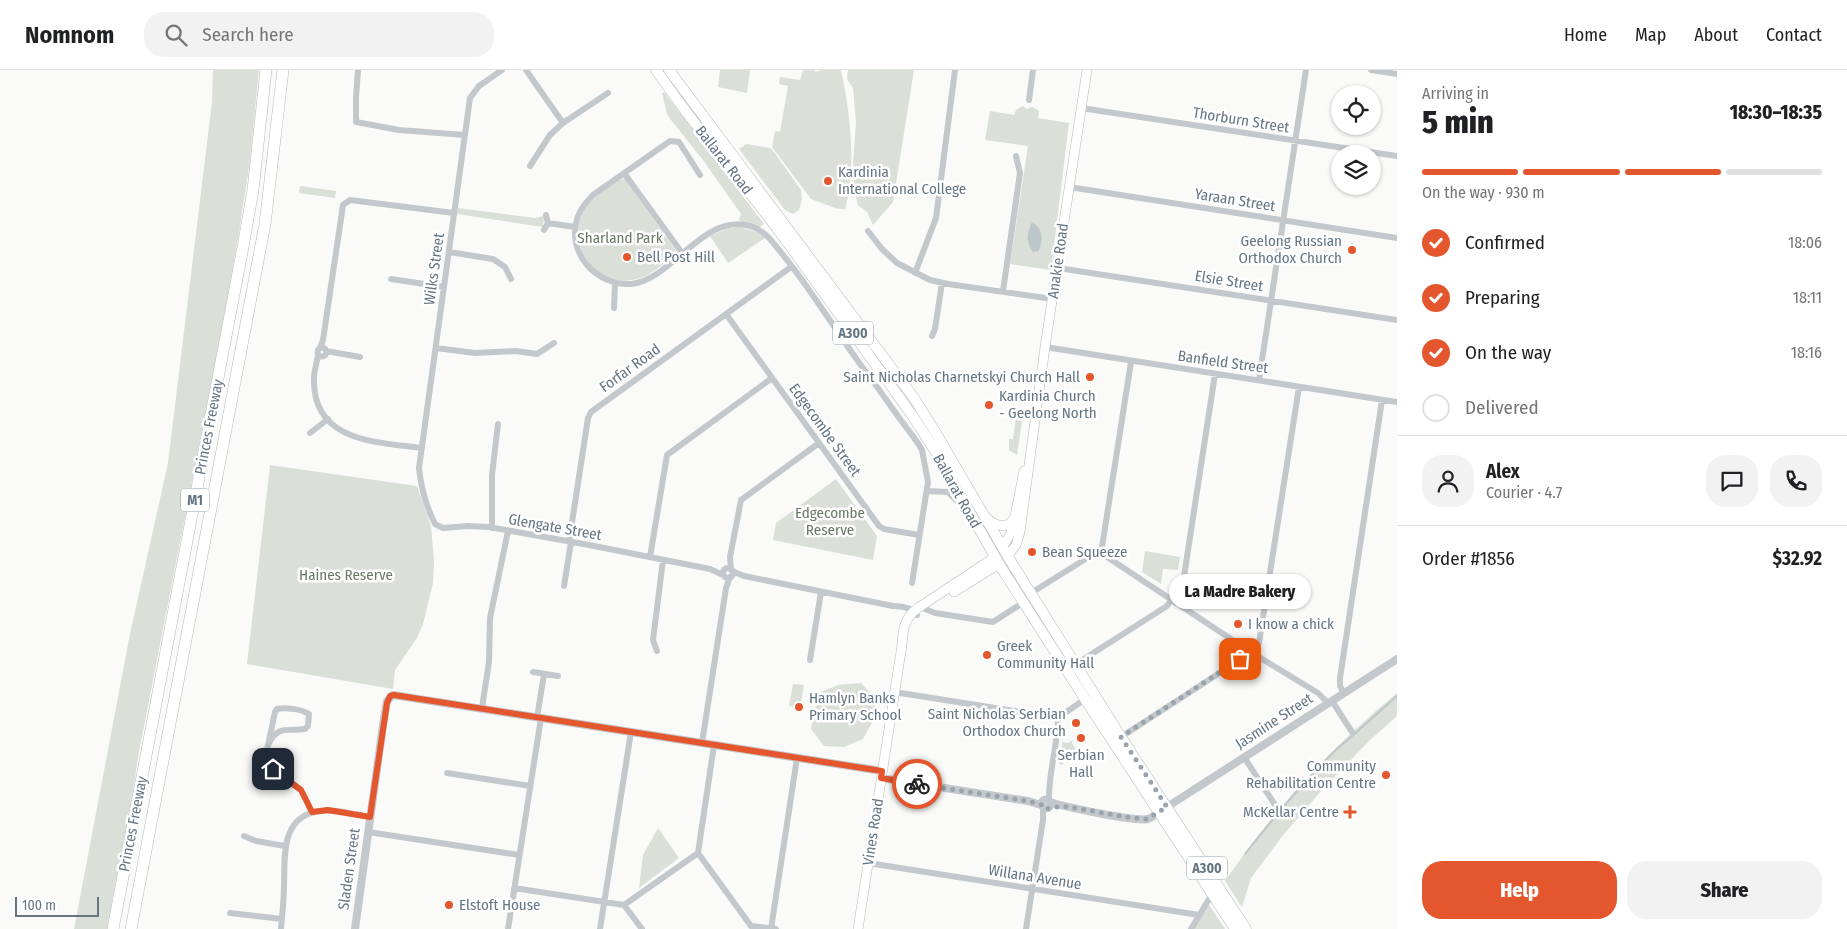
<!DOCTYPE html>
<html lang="en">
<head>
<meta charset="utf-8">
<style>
	body { margin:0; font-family:"Fira Sans Condensed",sans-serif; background:#f2f2f2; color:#202124; height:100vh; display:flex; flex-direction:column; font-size:19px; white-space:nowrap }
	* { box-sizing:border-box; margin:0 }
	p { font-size:16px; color:#757577 }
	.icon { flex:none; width:28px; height:28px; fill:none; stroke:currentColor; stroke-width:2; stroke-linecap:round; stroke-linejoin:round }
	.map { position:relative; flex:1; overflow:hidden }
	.side { display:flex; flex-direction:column; background:#fff; width:450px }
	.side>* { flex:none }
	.buttons { position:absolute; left:1331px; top:15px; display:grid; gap:10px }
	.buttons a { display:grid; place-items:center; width:50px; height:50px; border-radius:50%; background:#fff; box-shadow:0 1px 4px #0004; font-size:25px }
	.scale { position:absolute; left:15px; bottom:12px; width:84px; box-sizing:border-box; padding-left:5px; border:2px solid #657683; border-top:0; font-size:14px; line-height:18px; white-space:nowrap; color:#657683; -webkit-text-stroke:4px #fff; paint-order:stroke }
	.pin { position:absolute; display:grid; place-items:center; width:42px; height:42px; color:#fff; margin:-21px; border-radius:10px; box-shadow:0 2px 8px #0006 }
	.courier { position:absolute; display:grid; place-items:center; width:50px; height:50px; margin:-25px; border:4px solid #e4572e; border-radius:50%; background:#fff; color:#222; box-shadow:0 1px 6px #0007 }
	.bubble { position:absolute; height:35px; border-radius:18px; background:#fff; box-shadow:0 1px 4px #0004; font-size:16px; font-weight:800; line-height:35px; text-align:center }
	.headline em { font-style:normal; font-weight:800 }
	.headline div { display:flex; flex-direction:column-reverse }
	.headline { display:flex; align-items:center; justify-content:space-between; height:85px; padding:0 25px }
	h1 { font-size:32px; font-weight:800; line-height:38px }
	.bar { display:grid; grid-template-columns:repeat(4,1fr); gap:8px 5px; align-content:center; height:60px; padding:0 25px }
	.bar i { height:6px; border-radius:4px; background:#e0e0e0 }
	.bar .active { background:#e4572e }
	.bar p { grid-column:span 4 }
	.line { display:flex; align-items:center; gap:12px; padding:0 25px; border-top:1px solid #e0e0e0 }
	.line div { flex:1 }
	.round { display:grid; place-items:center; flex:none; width:52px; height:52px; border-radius:20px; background:#f2f2f2 }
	ol { padding:0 25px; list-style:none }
	li { display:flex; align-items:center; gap:15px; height:55px }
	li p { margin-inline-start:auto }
	li .icon { padding:5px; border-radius:50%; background:#e4572e; color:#fff; stroke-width:4 }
	li:last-child { color:#757577 }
	li i { width:28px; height:28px; border:2px solid #e0e0e0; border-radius:50% }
	.action { display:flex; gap:10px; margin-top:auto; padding:10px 25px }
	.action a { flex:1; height:58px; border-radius:20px; background:#e4572e; color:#fff; font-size:20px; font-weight:800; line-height:58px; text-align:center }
	.action a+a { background:#f2f2f2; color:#202124 }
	header { display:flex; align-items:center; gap:30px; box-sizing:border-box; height:70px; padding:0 25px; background:#fff; border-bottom:1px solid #e0e0e0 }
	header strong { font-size:24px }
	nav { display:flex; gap:28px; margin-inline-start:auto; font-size:18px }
	.search { width:350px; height:45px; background:#f2f2f2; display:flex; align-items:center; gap:12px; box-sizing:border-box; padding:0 18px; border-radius:20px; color:#757577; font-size:19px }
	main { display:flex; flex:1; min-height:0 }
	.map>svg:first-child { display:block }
	.green { fill:#dadfd7 }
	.water { fill:#bbc7cb }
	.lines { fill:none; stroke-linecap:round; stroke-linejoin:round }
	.stream { stroke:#bbc7cb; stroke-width:2 }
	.secondary-casing { stroke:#b3babf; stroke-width:10 }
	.trunk-casing { stroke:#b4b9bd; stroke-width:11 }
	.motorway-casing { stroke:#b4b9bd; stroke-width:12 }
	.minor { stroke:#c3c8cc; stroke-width:6 }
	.tertiary { stroke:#c3c8cc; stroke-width:8 }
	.secondary { stroke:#fff; stroke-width:9 }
	.trunk { stroke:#fff; stroke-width:10 }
	.motorway { stroke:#fff; stroke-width:11 }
	.done { stroke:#99a4ac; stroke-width:5; stroke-dasharray:0 9 }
	.route { stroke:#e4572e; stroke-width:6 }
	.poi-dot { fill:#e4572e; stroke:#fff; stroke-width:2 }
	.labels { text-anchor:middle; stroke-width:5; stroke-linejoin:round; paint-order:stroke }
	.shield { fill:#fff; stroke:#939fa8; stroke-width:1 }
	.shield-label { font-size:14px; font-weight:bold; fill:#657683 }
	.street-label { font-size:15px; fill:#657683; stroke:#fff }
	.poi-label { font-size:15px; fill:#657683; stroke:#fff; text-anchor:start }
	.park-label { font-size:15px; fill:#687a64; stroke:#fff }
</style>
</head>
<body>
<header>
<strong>Nomnom</strong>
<div class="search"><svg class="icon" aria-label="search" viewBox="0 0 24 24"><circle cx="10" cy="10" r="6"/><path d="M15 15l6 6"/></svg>Search here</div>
<nav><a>Home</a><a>Map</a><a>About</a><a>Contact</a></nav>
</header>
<main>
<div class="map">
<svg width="1397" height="859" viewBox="0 0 1397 859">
	<rect width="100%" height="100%" fill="#fafaf8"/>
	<!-- green -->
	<path class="green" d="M213 0H259L250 90 239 163 220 268 138 687 129 750 120 788 107 859H74L130 564 168 393 212 32Z
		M720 0H750L747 23 718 17Z
		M803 0H814L816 2 822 0H841C850 41 857 98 845 139H838L811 129 772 77 775 61 780 62 788 16 779 14 780 7 800 10Z
		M848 0H914L893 132 873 155 867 142 858 135 855 123 853 93 856 53 853 18 847 9Z
		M664 22 764 154 760 157 741 152 739 149 741 144 703 90 671 50 667 44 662 23Z
		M1023 36 1027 39 1032 37 1039 41 1038 48 1069 53 1051 200 1010 194 1028 76 985 70 990 41 1014 45 1016 40Z
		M746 74 770 78 774 82 801 120 802 129 799 140 793 144 785 140 739 79Z
		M625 109 676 181V185L672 188C663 194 653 203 643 207 605 223 566 182 582 145 586 134 596 127 605 120 612 115 616 110 625 109Z
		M300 116 336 121 335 128 299 123Z
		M458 138 535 148 544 146 543 157 457 144Z
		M738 157 757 162 765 168 728 193 710 166 726 159Z
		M1016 347 1022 352 1017 385 1009 380V369H1013Z
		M270 395 417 416 431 456 434 491 433 513 423 554 417 568 395 600 393 619 247 594Z
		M836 409 877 466 873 490 773 470 776 453Z
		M1145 481 1180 487 1178 500 1163 499 1161 514 1142 502Z
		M861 613 876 629 873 651 863 669 844 677 824 676 811 659 814 640 821 622 838 615Z
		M793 614 804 615 800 638 789 636Z
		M1397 623V646L1370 670 1322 720 1284 764 1251 808 1242 837 1225 811C1274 740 1331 677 1397 623Z
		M1063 668V672L1068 673 1073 670 1072 673 1084 692 1064 689 1063 695 1059 694Z
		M658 758 679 788 639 818 643 785Z
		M1208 833 1225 859H1193Z"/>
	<!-- water -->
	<path class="water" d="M1032 152C1043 158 1044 172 1038 181L1033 182C1025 171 1027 163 1032 152Z"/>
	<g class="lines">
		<!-- stream -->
		<path class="stream" d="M1360 659 1397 626
			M1245 784C1274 747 1304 710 1338 678 1345 672 1352 666 1359 660"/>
		<!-- secondary casing -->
		<g class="secondary-casing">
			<path id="secondary" d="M987 448C996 456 1007 460 1014 448
				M1002 478 1012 461 1024 401
				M1007 486 1016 475 1020 462 1045 277 1087 0
				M954 522 999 494
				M858 859 902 575C903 559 904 548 918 538L995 487"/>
		</g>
		<!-- trunk casing -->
		<g class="trunk-casing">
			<path id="trunk" d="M656 0 687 43 777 158 912 345 937 384 999 494 1085 629 1235 859
				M669 0 914 328 937 365 1013 495 1121 667 1246 859"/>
		</g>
		<!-- motorway casing -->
		<g class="motorway-casing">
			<path id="motorway" d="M113 859 243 177 253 120 266 0
				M131 859 265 154 283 0"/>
		</g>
		<!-- minor -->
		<path class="minor" d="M358 0 356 28V52L399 60 465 65
			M502 0 479 16 470 28 419 398C421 418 426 436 435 454L443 458 468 456 489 457 589 475 710 499 723 505
			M526 0 563 53
			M1371 0 1397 4
			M1029 30 1033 0
			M1081 38 1397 86
			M530 96 550 65 563 53 608 23
			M624 103 682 183
			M700 105 679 72 670 71 593 125C587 131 581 138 578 146 565 182 596 216 631 214 672 211 705 139 753 157 759 159 765 164 769 168 803 207 830 252 860 294 874 312 887 331 900 349 907 359 916 369 922 380L928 412 912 513
			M1069 117 1397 168
			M548 153 575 157
			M544 160 548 153 546 145
			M868 161 882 179 897 193 930 210 948 214 1053 229
			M449 182 493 189 505 197 511 209
			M1058 198 1397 250
			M915 203 936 148 955 0
			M391 209 444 217
			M1003 221 1020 103 1016 86
			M614 238 615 213
			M726 244 879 456 884 459 919 465
			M932 266 935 259 942 213
			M1045 277 1397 332
			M317.5 282a4.5 4.5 0 1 1 9 0a4.5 4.5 0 1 1-9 0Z
			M320 278 323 270 343 135 350 130 454 143
			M436 278 475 283 516 281 537 284 554 273
			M326 281 360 287
			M318 285C317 293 314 300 314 308 312 372 376 372 422 378
			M1259 310 1306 0
			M310 363 328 349
			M927 421 948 422 958 432 965 435
			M492 458V405L498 354
			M569 472 588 348 591 342 791 197
			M1099 480 1104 485 1249 581 1318 623 1328 633
			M650 487 667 385 772 308
			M723 503a5 5 0 1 1 10 0a5 5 0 1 1-10 0Z
			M731 500 730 487 741 430 819 373
			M732 501 744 506 893 536C902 536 912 537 917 545
			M564 516 571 472
			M1031 523 1092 485 1102 477 1131 292
			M1176 533 1181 526 1215 304
			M925 539 935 543 993 552 1024 532
			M657 581 653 570 663 490
			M1253 584 1259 573 1299 317
			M810 590 821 522
			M1076 594 1167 536 1171 530
			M533 602 558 606
			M894 622 1058 648 1085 629
			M1344 623 1340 616V608L1382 330
			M1332 631 1352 662
			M482 638 489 592 490 548 508 461
			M537 648 544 604
			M1121 667 1241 589 1249 581
			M269 673C279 654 289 662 305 659L308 656 309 644C301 639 285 637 277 639L275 642 267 680 269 692 276 702 301 720 312 742
			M702 673 726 518 730 507
			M1244 687 1277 738
			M447 703 530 716
			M1049 731C1048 703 1058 676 1058 648
			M368 762 519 785
			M244 766 256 771 285 776
			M698 783 714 675
			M698 783 751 856
			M868 793 1199 845
			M514 818 624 835 698 783
			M624 835 642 859
			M230 843 282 849
			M751 856 776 859
			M281 859C282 845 284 831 284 816 285 787 280 746 320 741 336 739 354 744 370 747
			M508 859 541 648
			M600 859 631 662
			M771 859 797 688
			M1026 859 1043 750V737
			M1191 859 1212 824"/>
		<!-- tertiary -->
		<path class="tertiary" d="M881 708 1028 731 1041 735
			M1041.5 734a4.5 4.5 0 1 1 9 0a4.5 4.5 0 1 1-9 0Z
			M1050 732C1065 737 1136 752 1148 749 1152 748 1155 745 1158 742
			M1167 737 1397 589
			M355 859 383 655 387 631 393 625 882 701"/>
		<!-- secondary -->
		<use href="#secondary" class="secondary"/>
		<!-- trunk -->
		<use href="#trunk" class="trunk"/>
		<!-- motorway -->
		<use href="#motorway" class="motorway"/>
	</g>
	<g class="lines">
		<!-- done -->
		<path class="done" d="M917 714 1028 731 1042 735 1045 739 1063 736 1132 748 1147 749 1167 737 1121 667 1240 589"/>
		<!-- route -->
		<path class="route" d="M273 699 301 720 312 742 328 740 370 747 387 633 390 626 394 625 882 701 881 708 917 714"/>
	</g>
	<!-- markers -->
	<g class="poi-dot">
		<circle cx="828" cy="111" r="5"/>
		<circle cx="1352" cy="180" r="5"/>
		<circle cx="627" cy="187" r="5"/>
		<circle cx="1090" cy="307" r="5"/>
		<circle cx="989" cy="335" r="5"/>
		<circle cx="1032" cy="482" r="5"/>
		<circle cx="1238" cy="554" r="5"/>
		<circle cx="987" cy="585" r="5"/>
		<circle cx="799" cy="637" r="5"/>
		<circle cx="1076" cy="653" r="5"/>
		<circle cx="1081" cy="668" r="5"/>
		<circle cx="1386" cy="705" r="5"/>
		<path d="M1347.5 734.5h5v5h5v5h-5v5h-5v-5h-5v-5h5z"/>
		<circle cx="449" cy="835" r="5"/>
	</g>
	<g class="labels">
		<!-- shield labels -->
		<g class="shield">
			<rect x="833" y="251.5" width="40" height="23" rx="4"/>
			<rect x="181" y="418.5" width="28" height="23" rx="4"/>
			<rect x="1187" y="786.5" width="40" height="23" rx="4"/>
		</g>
		<g class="shield-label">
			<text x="853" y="268">A300</text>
			<text x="195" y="435">M1</text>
			<text x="1207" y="803">A300</text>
		</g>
		<!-- street labels -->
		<g class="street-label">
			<text transform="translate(1241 50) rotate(9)" y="5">Thorburn Street</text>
			<text transform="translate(724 90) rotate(52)" y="5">Ballarat Road</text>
			<text transform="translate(1235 130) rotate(9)" y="5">Yaraan Street</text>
			<text transform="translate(1058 191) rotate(-82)" y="5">Anakie Road</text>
			<text transform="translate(434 199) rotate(-82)" y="5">Wilks Street</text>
			<text transform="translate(1229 211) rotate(9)" y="5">Elsie Street</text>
			<text transform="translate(1223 292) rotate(8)" y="5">Banfield Street</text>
			<text transform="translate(630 298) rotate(-36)" y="5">Forfar Road</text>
			<text transform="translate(209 357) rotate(-79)" y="5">Princes Freeway</text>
			<text transform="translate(825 360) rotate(54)" y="5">Edgecombe Street</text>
			<text transform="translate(957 421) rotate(61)" y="5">Ballarat Road</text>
			<text transform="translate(555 457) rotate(10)" y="5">Glengate Street</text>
			<text transform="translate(1274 651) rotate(-33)" y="5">Jasmine Street</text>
			<text transform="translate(133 754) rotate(-79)" y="5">Princes Freeway</text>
			<text transform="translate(873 762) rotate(-81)" y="5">Vines Road</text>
			<text transform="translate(349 799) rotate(-82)" y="5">Sladen Street</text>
			<text transform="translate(1035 807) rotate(9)" y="5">Willana Avenue</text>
		</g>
		<!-- poi labels -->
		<g class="poi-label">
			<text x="838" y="107">Kardinia<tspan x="838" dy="17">International College</tspan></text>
			<text x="1342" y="176" text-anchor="end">Geelong Russian<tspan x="1342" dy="17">Orthodox Church</tspan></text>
			<text x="637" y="192">Bell Post Hill</text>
			<text x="1080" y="312" text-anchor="end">Saint Nicholas Charnetskyi Church Hall</text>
			<text x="999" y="331">Kardinia Church<tspan x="999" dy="17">- Geelong North</tspan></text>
			<text x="1042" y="487">Bean Squeeze</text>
			<text x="1248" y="559">I know a chick</text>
			<text x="997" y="581">Greek<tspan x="997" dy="17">Community Hall</tspan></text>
			<text x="809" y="633">Hamlyn Banks<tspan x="809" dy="17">Primary School</tspan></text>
			<text x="1066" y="649" text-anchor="end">Saint Nicholas Serbian<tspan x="1066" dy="17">Orthodox Church</tspan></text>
			<text x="1081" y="690" text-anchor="middle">Serbian<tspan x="1081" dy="17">Hall</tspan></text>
			<text x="1376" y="701" text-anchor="end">Community<tspan x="1376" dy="17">Rehabilitation Centre</tspan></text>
			<text x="1339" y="747" text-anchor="end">McKellar Centre</text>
			<text x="459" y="840">Elstoft House</text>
		</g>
		<!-- park labels -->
		<g class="park-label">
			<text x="620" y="173">Sharland Park</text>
			<text x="830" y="448">Edgecombe<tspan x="830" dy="17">Reserve</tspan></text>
			<text x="346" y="510">Haines Reserve</text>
		</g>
	</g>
</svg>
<div class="buttons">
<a><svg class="icon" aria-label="locate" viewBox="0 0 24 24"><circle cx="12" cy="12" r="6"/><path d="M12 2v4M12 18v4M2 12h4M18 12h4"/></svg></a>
<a><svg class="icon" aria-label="layers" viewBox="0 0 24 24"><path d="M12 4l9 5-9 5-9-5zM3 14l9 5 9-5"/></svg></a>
</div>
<div class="scale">100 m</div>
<div class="pin" style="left:1240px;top:589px;background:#ea580c"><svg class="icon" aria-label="bag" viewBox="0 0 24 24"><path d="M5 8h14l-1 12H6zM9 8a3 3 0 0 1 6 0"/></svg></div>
<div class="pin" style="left:273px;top:699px;background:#1f2937"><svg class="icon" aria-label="home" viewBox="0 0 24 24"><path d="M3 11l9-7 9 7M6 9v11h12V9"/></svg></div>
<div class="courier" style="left:917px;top:714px"><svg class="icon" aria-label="bike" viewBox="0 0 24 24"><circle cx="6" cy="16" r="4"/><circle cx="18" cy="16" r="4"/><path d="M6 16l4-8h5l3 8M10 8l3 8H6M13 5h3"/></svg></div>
<div class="bubble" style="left:1169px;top:504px;width:142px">La Madre Bakery</div>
</div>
<section class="side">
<div class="headline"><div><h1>5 min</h1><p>Arriving in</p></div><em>18:30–18:35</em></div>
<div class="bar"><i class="active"></i><i class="active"></i><i class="active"></i><i></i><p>On the way · 930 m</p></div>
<ol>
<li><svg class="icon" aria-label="check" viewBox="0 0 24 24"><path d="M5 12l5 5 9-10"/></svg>Confirmed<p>18:06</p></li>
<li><svg class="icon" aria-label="check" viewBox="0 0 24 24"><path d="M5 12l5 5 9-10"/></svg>Preparing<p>18:11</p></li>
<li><svg class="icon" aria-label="check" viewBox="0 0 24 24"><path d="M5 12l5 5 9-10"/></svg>On the way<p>18:16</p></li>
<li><i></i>Delivered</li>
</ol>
<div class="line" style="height:90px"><a class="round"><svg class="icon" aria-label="person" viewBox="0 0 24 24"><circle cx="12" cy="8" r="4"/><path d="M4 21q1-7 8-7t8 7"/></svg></a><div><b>Alex</b><p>Courier · 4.7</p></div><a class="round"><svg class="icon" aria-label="chat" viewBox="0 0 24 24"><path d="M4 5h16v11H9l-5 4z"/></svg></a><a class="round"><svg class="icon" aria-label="phone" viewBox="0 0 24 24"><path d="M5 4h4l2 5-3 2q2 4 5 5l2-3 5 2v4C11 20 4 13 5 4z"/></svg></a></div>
<div class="line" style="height:65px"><div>Order #1856</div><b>$32.92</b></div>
<div class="action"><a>Help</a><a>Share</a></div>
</section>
</main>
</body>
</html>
